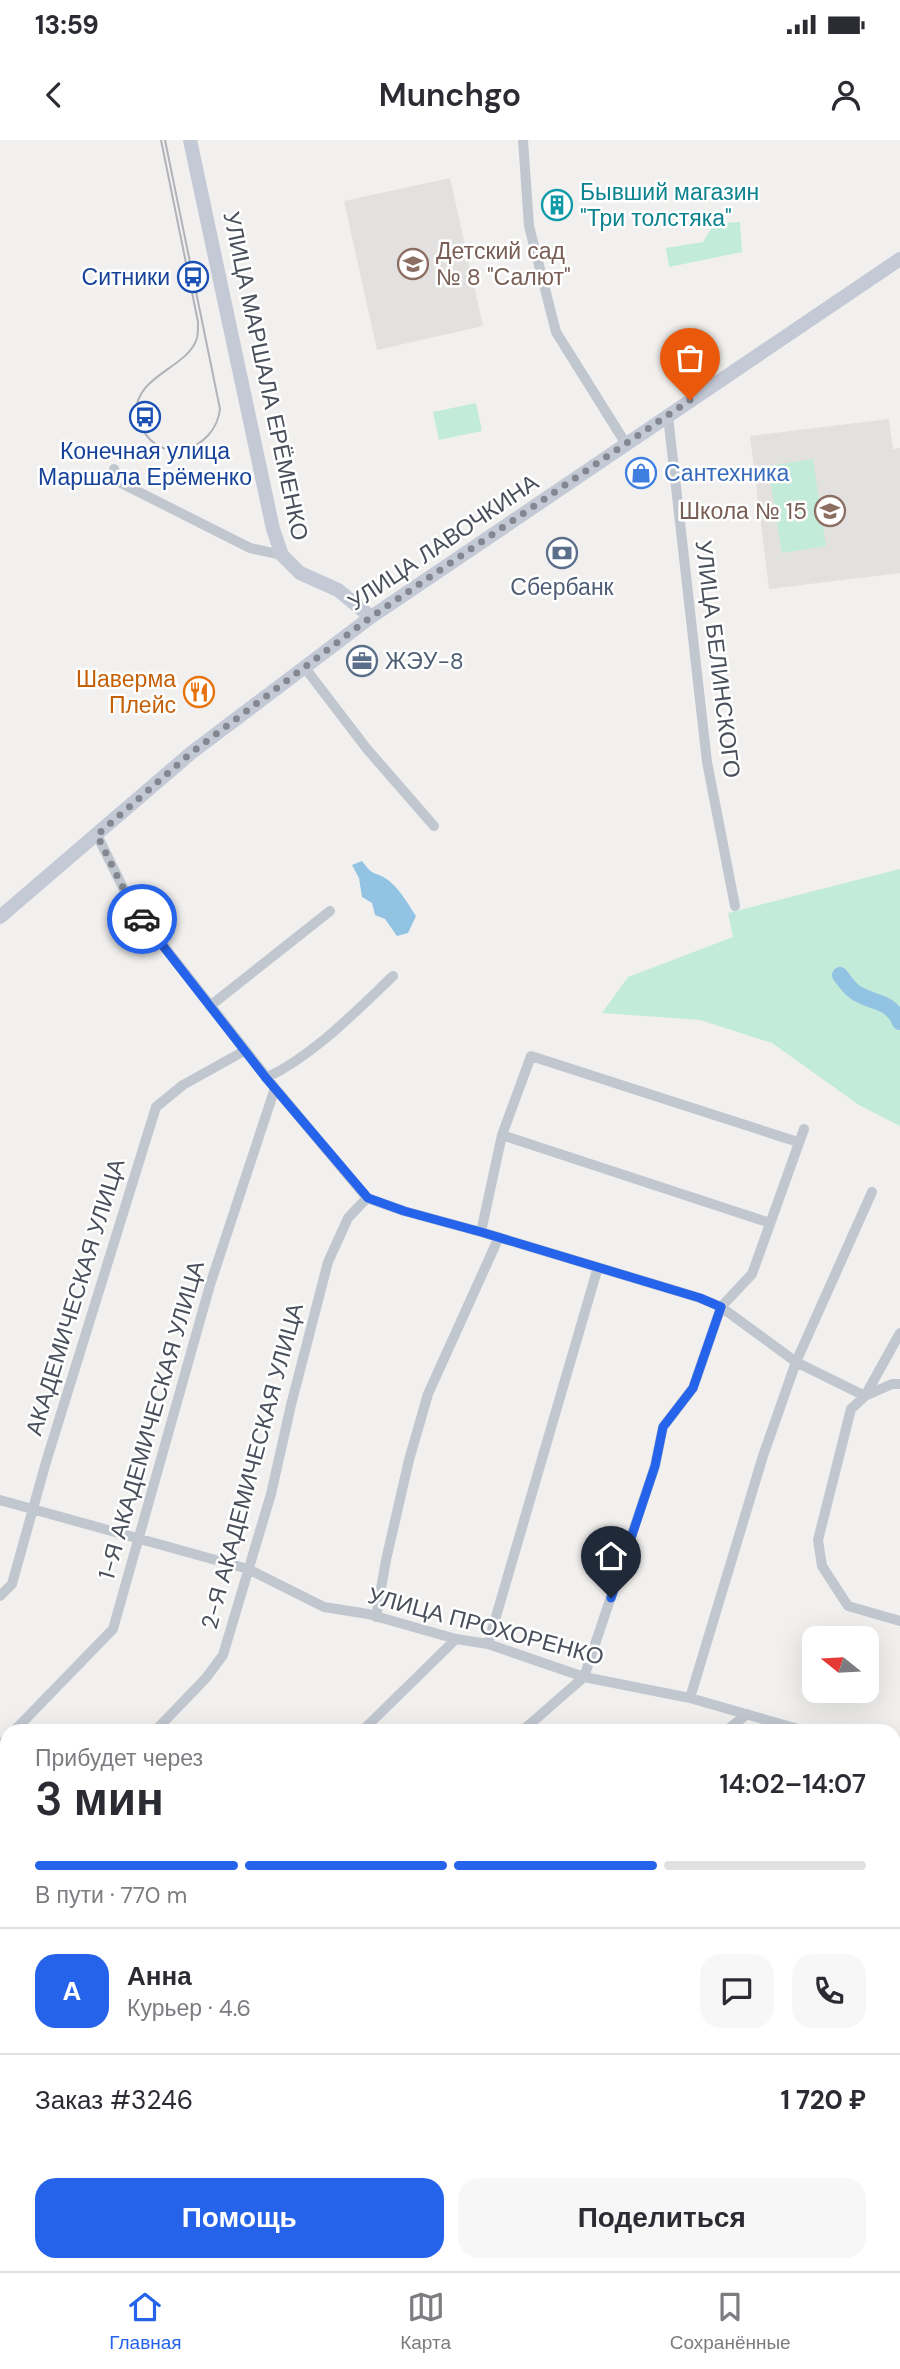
<!DOCTYPE html>
<html lang="ru">
<head>
<meta charset="utf-8">
<style>
	body { margin:0; font-family:"DM Sans",sans-serif; background:#f7f7f7; color:#2b2b33; height:100vh; display:flex; flex-direction:column; font-size:26px; white-space:nowrap }
	* { box-sizing:border-box; margin:0 }
	p { font-size:23px; color:#7c7c81 }
	.icon { flex:none; width:38px; height:38px; fill:none; stroke:currentColor; stroke-width:2; stroke-linecap:round; stroke-linejoin:round }
	.map { position:relative; flex:1; overflow:hidden }
	.sheet { position:absolute; left:0px; top:1584px; width:901px; height:548px; display:flex; flex-direction:column; background:#fff; border-radius:21px 21px 0 0; box-shadow:0 7px 28px #0002 }
	.sheet>* { flex:none }
	.needle { width:46px; rotate:288deg }
	.controls { position:absolute; left:802px; top:1486px; display:grid; gap:14px }
	.controls a { display:grid; place-items:center; width:77px; height:77px; border-radius:14px; background:#fff; box-shadow:0 7px 28px #0002; font-size:35px }
	.pin { position:absolute; display:grid; place-items:center; width:60px; height:60px; color:#fff; margin:-72px -30px; border-radius:50% 50% 50% 0; rotate:-45deg; box-shadow:0 0 7px #0007 }
	.pin .icon { rotate:45deg }
	.courier { position:absolute; display:grid; place-items:center; width:70px; height:70px; margin:-35px; border:5px solid #2563eb; border-radius:50%; background:#fff; color:#222; box-shadow:0 2px 9px #0007 }
	.overview em { font-style:normal; font-weight:600 }
	.overview div { display:flex; flex-direction:column-reverse }
	.overview { display:flex; align-items:center; justify-content:space-between; height:119px; padding:0 35px }
	h1 { font-size:46px; font-weight:600; line-height:52px }
	.bar { display:grid; grid-template-columns:repeat(4,1fr); gap:10px 7px; align-content:center; height:84px; padding:0 35px }
	.bar i { height:9px; border-radius:5px; background:#e1e1e2 }
	.bar .active { background:#2563eb }
	.bar p { grid-column:span 4 }
	.line { display:flex; align-items:center; gap:18px; padding:0 35px; border-top:2px solid #e1e1e2 }
	.line div { flex:1 }
	.round { display:grid; place-items:center; flex:none; width:74px; height:74px; border-radius:21px; background:#f7f7f7 }
	.primary-button { display:flex; gap:14px; margin-top:auto; padding:14px 35px }
	.primary-button a { flex:1; height:80px; border-radius:21px; background:#2563eb; color:#fff; font-size:28px; font-weight:600; line-height:80px; text-align:center }
	.primary-button a+a { background:#f7f7f7; color:#2b2b33 }
	.status { display:flex; justify-content:space-between; align-items:center; height:49px; padding:0 35px; background:#fff; direction:ltr }
	.status svg { height:19px; fill:currentColor }
	header { display:flex; justify-content:space-between; align-items:center; height:91px; padding:0 35px; background:#fff; font-size:32px; font-weight:600 }
	.tab-bar { display:flex; justify-content:space-around; align-items:center; height:98px; border-top:2px solid #e1e1e2; background:#fff; font-size:19px; color:#7c7c81 }
	.tab-bar a { display:grid; justify-items:center; gap:4px }
	.tab-bar .active { color:#2563eb }
	.map>svg:first-child { display:block }
	.education { fill:#e2e1e0 }
	.green { fill:#c2ebd9 }
	.water { fill:#93c3e3 }
	.lines { fill:none; stroke-linecap:round; stroke-linejoin:round }
	.river { stroke:#93c3e3; stroke-width:16 }
	.minor { stroke:#c1c7cf; stroke-width:10 }
	.tertiary { stroke:#c1c7cf; stroke-width:12 }
	.secondary { stroke:#c4c9d6; stroke-width:14 }
	.tram { stroke:#b2b3b9; stroke-width:2 }
	.done { stroke:#84878f; stroke-width:7; stroke-dasharray:0 12.6 }
	.route { stroke:#2563eb; stroke-width:9 }
	.labels { text-anchor:middle; stroke-width:5; stroke-linejoin:round; paint-order:stroke }
	.culture-label { font-size:23px; fill:#0d838f; stroke:#fff; text-anchor:start }
	.education-label { font-size:23px; fill:#785e54; stroke:#fff; text-anchor:start }
	.transit-label { font-size:23px; fill:#164399; stroke:#fff; text-anchor:end }
	.street-label { font-size:23px; fill:#494f5b; stroke:#fff }
	.shop-label { font-size:23px; fill:#366cbe; stroke:#fff; text-anchor:start }
	.service-label { font-size:23px; fill:#4e5e75; stroke:#fff }
	.food-label { font-size:23px; fill:#c56008; stroke:#fff; text-anchor:end }
</style>
</head>
<body>
<div class="status"><b>13:59</b><svg viewBox="0 0 49 12"><path d="M0 12V9h3v3zM5 12V6h3v6zM10 12V3h3v9zM15 12V0h3v12zM26 1h20v11H26zM47 4h2v5h-2z"/></svg></div>
<header><svg class="icon" aria-label="back" viewBox="0 0 24 24"><path d="M15 5l-7 7 7 7"/></svg>Munchgo<svg class="icon" aria-label="person" viewBox="0 0 24 24"><circle cx="12" cy="8" r="4"/><path d="M4 21q1-7 8-7t8 7"/></svg></header>
<div class="map">
<svg width="900" height="2131" viewBox="0 0 900 2131">
	<rect width="100%" height="100%" fill="#f1f0ef"/>
	<!-- education -->
	<path class="education" d="M450 38 483 186 377 210 344 61Z
		M889 279 893 309 900 308V433L769 449 750 296Z"/>
	<!-- green -->
	<path class="green" d="M740 82 742 112 669 127 666 108 703 102 714 84Z
		M476 263 482 291 439 300 433 272Z
		M813 319 826 406 782 413 768 326Z
		M900 729V986L859 965 772 903 700 880 602 873 628 837 733 797 728 773Z
		M900 1905V2131H837L839 2125 894 2124V1927Z"/>
	<!-- water -->
	<path class="water" d="M362 721C374 738 376 731 388 740 400 749 408 764 416 776L408 793 397 796 385 779 375 775 372 763 362 757 359 738 352 725Z"/>
	<g class="lines">
		<!-- river -->
		<path class="river" d="M840 835C844 840 849 848 855 852 872 864 890 859 900 882"/>
		<!-- minor -->
		<path class="minor" d="M523 0 529 86 556 192 626 304
			M668 276 707 622 735 766
			M114 329 121 343 250 408 282 415
			M305 528 367 609 434 686
			M97 695 131 764 275 948 367 1058 404 1071 481 1092 700 1158 721 1167 796 1222 865 1256 892 1244H900
			M210 866 330 771
			M266 938C314 915 354 873 393 836
			M502 995 770 1083
			M481 1092 502 995 531 916 798 1002
			M900 1193 865 1256 851 1269 818 1400 822 1426 848 1466 900 1481
			M0 1360 248 1429 324 1467 368 1474 456 1499 488 1504 584 1537 690 1558 805 1591
			M0 1456 12 1444 46 1322 156 967 183 945 244 911
			M376 1477 386 1420 409 1320 428 1254 499 1097
			M488 1504 598 1127
			M690 1558 763 1316 796 1222 872 1052
			M14 1591 113 1489 210 1145 275 948
			M155 1591 206 1538 223 1515 271 1354 291 1265 328 1122 348 1078 367 1058
			M362 1591 456 1499
			M522 1591 584 1537 655 1326 663 1287 693 1248 721 1167 752 1134 804 989
			M726 1591 747 1574
			M0 1605 7 1598
			M894 1615 900 1618
			M894 1714 900 1709
			M0 1749 7 1742
			M0 1942 7 1935
			M0 2054 7 2034
			M269 2124 287 2131
			M102 2131 104 2124
			M218 2131 220 2124
			M400 2131 403 2124
			M503 2131 504 2124
			M610 2131 611 2124"/>
		<!-- tertiary -->
		<path class="tertiary" d="M894 1854 900 1833
			M819 2131 821 2124"/>
		<!-- secondary -->
		<path class="secondary" d="M190 0 273 389 282 415 300 433 338 450 371 477
			M0 777 191 613 371 477 900 119"/>
		<!-- tram -->
		<path class="tram" d="M161 0 198 182C198 187 198 194 197 198 188 229 133 235 136 276 137 277 140 285 141 286 160 328 215 311 220 269L165 0"/>
	</g>
	<g class="lines">
		<!-- done -->
		<path class="done" d="M142 779 131 764 97 695 191 613 371 477 690 260"/>
		<!-- route -->
		<path class="route" d="M142 779 266 938 368 1058 404 1071 481 1092 700 1158 721 1167 693 1248 663 1287 655 1326 611 1458"/>
	</g>
	<!-- icons -->
	<defs>
		<g id="building-ring" transform="scale(1.575)"><circle r="9.5" fill="#fff" stroke="#0f9aa8" stroke-width="1.5"/><path d="M-4-6H4V6H1V3H-1V6H-4ZM-2.5-4.3h1.7v1.8h-1.7ZM.8-4.3h1.7v1.8H.8ZM-2.5-1h1.7V.8h-1.7ZM.8-1h1.7V.8H.8Z" fill="#0f9aa8"/></g>
		<g id="school-ring" transform="scale(1.575)"><circle r="9.5" fill="#fff" stroke="#8d6e63" stroke-width="1.5"/><path d="M0-5L7-2L0 1L-7-2ZM-4 1L0 2.5L4 1V4Q0 6-4 4Z" fill="#8d6e63"/></g>
		<g id="bus-ring" transform="scale(1.575)"><circle r="9.5" fill="#fff" stroke="#1a4fb4" stroke-width="1.5"/><path d="M-5-6H5V4H4V6H2V4H-2V6H-4V4H-5ZM-3.5-4V0h7V-4ZM-3.5 1.2v1.5H-2V1.2ZM2 1.2v1.5H3.5V1.2Z" fill="#1a4fb4"/></g>
		<g id="shop-ring" transform="scale(1.575)"><circle r="9.5" fill="#fff" stroke="#3f7fe0" stroke-width="1.5"/><path d="M-5-2.5h2.3a2.7 3.5 0 0 1 5.4 0H5L5.5 6h-11ZM-1.5-2.5h3a1.5 2.3 0 0 0-3 0Z" fill="#3f7fe0"/></g>
		<g id="bank-ring" transform="scale(1.575)"><circle r="9.5" fill="#fff" stroke="#5c6f8a" stroke-width="1.5"/><path d="M-6-4H6V4H-6ZM0-2.3a2.3 2.3 0 1 0 0 4.6a2.3 2.3 0 1 0 0-4.6Z" fill="#5c6f8a"/></g>
		<g id="office-ring" transform="scale(1.575)"><circle r="9.5" fill="#fff" stroke="#5c6f8a" stroke-width="1.5"/><path d="M-6-3h4V-5.5h4V-3h4V5H-6ZM-1-4.5V-3h2v-1.5ZM-6 0V1H6V0Z" fill="#5c6f8a"/></g>
		<g id="restaurant-ring" transform="scale(1.575)"><circle r="9.5" fill="#fff" stroke="#e8710a" stroke-width="1.5"/><path d="M-5-6h1v4h1v-4h1v4h1v-4h1v5L-1.5 .5V6h-2V.5L-5-1ZM5-6V6H3V1.5H1.5Q1.5-4 5-6Z" fill="#e8710a"/></g>
	</defs>
	<g fill-rule="evenodd">
		<use href="#building-ring" x="557" y="65"/>
		<use href="#school-ring" x="413" y="124"/>
		<use href="#bus-ring" x="193" y="137"/>
		<use href="#bus-ring" x="145" y="277"/>
		<use href="#shop-ring" x="641" y="333"/>
		<use href="#school-ring" x="830" y="371"/>
		<use href="#bank-ring" x="562" y="413"/>
		<use href="#office-ring" x="362" y="521"/>
		<use href="#restaurant-ring" x="199" y="552"/>
	</g>
	<g class="labels">
		<!-- culture labels -->
		<g class="culture-label">
			<text x="580" y="60">Бывший магазин<tspan x="580" dy="26">"Три толстяка"</tspan></text>
		</g>
		<!-- education labels -->
		<g class="education-label">
			<text x="436" y="119">Детский сад<tspan x="436" dy="26">№ 8 "Салют"</tspan></text>
			<text x="807" y="379" text-anchor="end">Школа № 15</text>
		</g>
		<!-- transit labels -->
		<g class="transit-label">
			<text x="170" y="145">Ситники</text>
			<text x="145" y="319" text-anchor="middle">Конечная улица<tspan x="145" dy="26">Маршала Ерёменко</tspan></text>
		</g>
		<!-- street labels -->
		<g class="street-label">
			<text transform="translate(266 236) rotate(78)" y="8">УЛИЦА МАРШАЛА ЕРЁМЕНКО</text>
			<text transform="translate(443 402) rotate(-34)" y="8">УЛИЦА ЛАВОЧКИНА</text>
			<text transform="translate(718 519) rotate(83)" y="8">УЛИЦА БЕЛИНСКОГО</text>
			<text transform="translate(75 1157) rotate(-73)" y="8">АКАДЕМИЧЕСКАЯ УЛИЦА</text>
			<text transform="translate(151 1280) rotate(-74)" y="8">1-Я АКАДЕМИЧЕСКАЯ УЛИЦА</text>
			<text transform="translate(252 1326) rotate(-75)" y="8">2-Я АКАДЕМИЧЕСКАЯ УЛИЦА</text>
			<text transform="translate(486 1486) rotate(15)" y="8">УЛИЦА ПРОХОРЕНКО</text>
		</g>
		<!-- shop labels -->
		<g class="shop-label">
			<text x="664" y="341">Сантехника</text>
		</g>
		<!-- service labels -->
		<g class="service-label">
			<text x="562" y="455">Сбербанк</text>
			<text x="385" y="529" text-anchor="start">ЖЭУ-8</text>
		</g>
		<!-- food labels -->
		<g class="food-label">
			<text x="176" y="547">Шаверма<tspan x="176" dy="26">Плейс</tspan></text>
		</g>
	</g>
</svg>
<div class="controls">
<a><svg class="needle" viewBox="-14 -14 28 28"><path d="M0-13l5 13h-10z" fill="#e53935"/><path d="M0 13l5-13h-10z" fill="#7c7c81"/></svg></a>
</div>
<div class="pin" style="left:690px;top:260px;background:#ea580c"><svg class="icon" aria-label="bag" viewBox="0 0 24 24"><path d="M5 8h14l-1 12H6zM9 8a3 3 0 0 1 6 0"/></svg></div>
<div class="pin" style="left:611px;top:1458px;background:#1f2937"><svg class="icon" aria-label="home" viewBox="0 0 24 24"><path d="M3 11l9-7 9 7M6 9v11h12V9"/></svg></div>
<div class="courier" style="left:142px;top:779px"><svg class="icon" aria-label="car" viewBox="0 0 24 24"><path d="M5 17H2v-5l4-1 3-4h7l3 4 3 1v5h-3M9 17h6M6 11h13"/><circle cx="7" cy="17" r="2"/><circle cx="17" cy="17" r="2"/></svg></div>
<section class="sheet">
<div class="overview"><div><h1>3 мин</h1><p>Прибудет через</p></div><em>14:02–14:07</em></div>
<div class="bar"><i class="active"></i><i class="active"></i><i class="active"></i><i></i><p>В пути · 770 m</p></div>
<div class="line" style="height:126px"><b class="round" style="background:#2563eb;color:#fff">А</b><div><b>Анна</b><p>Курьер · 4.6</p></div><a class="round"><svg class="icon" aria-label="chat" viewBox="0 0 24 24"><path d="M4 5h16v11H9l-5 4z"/></svg></a><a class="round"><svg class="icon" aria-label="phone" viewBox="0 0 24 24"><path d="M5 4h4l2 5-3 2q2 4 5 5l2-3 5 2v4C11 20 4 13 5 4z"/></svg></a></div>
<div class="line" style="height:91px"><div>Заказ #3246</div><b>1 720 ₽</b></div>
<div class="primary-button"><a>Помощь</a><a>Поделиться</a></div>
</section>
</div>
<nav class="tab-bar">
<a class="active"><svg class="icon" aria-label="home" viewBox="0 0 24 24"><path d="M3 11l9-7 9 7M6 9v11h12V9"/></svg>Главная</a>
<a><svg class="icon" aria-label="map" viewBox="0 0 24 24"><path d="M3 6l6-2 6 2 6-2v14l-6 2-6-2-6 2zM9 4v14M15 6v14"/></svg>Карта</a>
<a><svg class="icon" aria-label="saved" viewBox="0 0 24 24"><path d="M7 4h10v16l-5-4-5 4z"/></svg>Сохранённые</a>
</nav>
</body>
</html>
